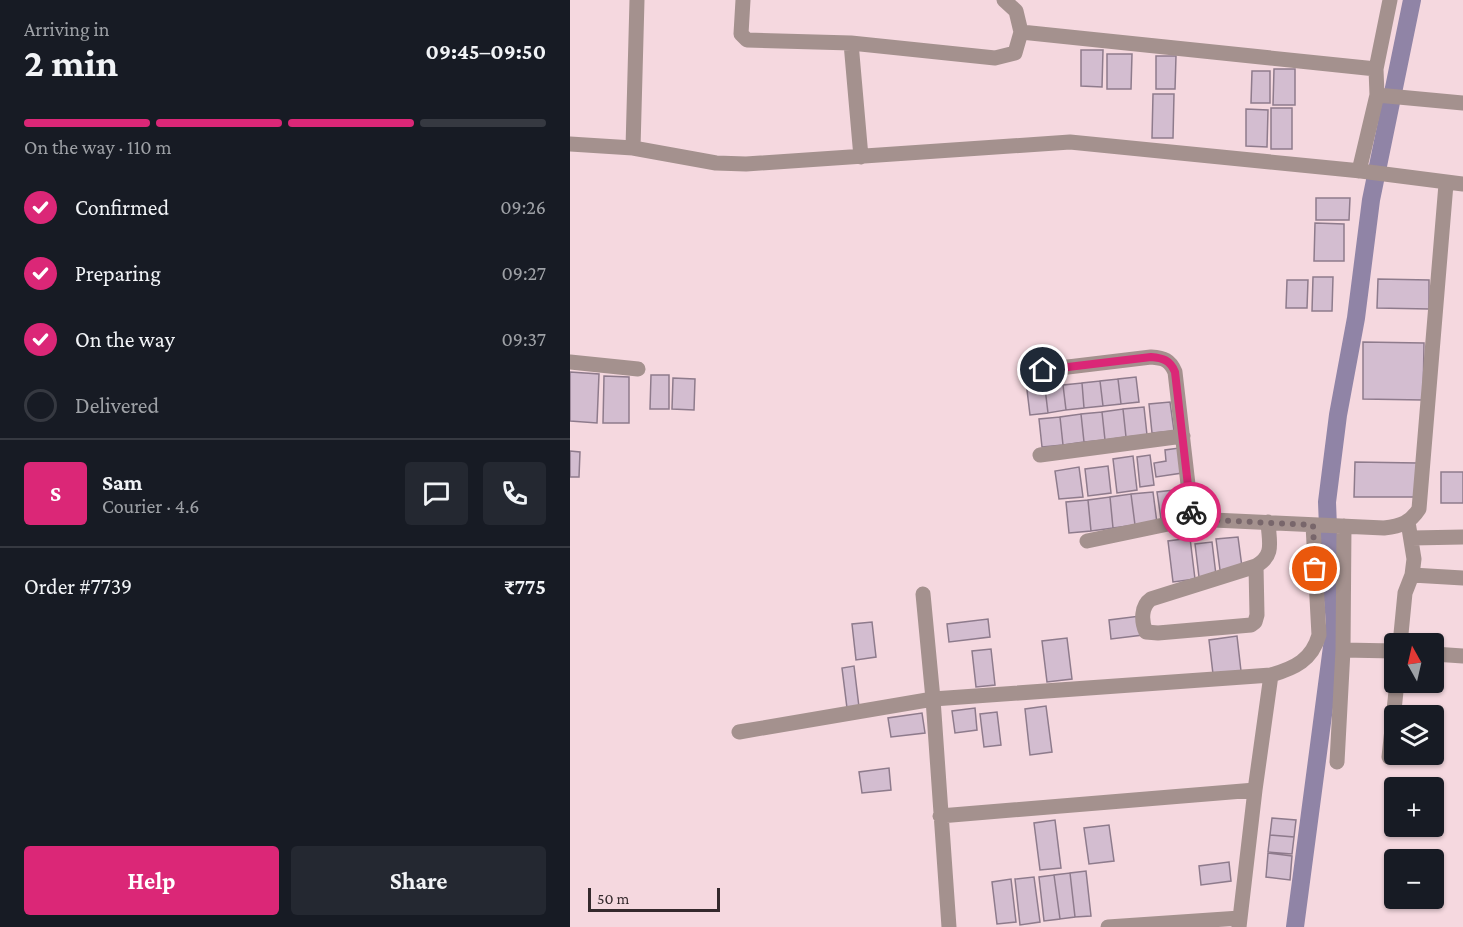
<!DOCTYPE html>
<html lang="en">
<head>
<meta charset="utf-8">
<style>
	body { margin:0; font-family:"Crimson Pro",serif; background:#242831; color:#f1f3f6; height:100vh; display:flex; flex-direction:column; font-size:22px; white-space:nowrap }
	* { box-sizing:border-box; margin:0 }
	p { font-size:20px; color:#9ea1a6 }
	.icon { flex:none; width:33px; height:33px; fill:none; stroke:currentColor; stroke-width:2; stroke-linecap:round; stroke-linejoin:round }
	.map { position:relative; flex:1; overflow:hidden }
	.side { display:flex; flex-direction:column; background:#171b24; width:570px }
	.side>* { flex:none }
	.needle { width:39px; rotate:352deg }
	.buttons { position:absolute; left:814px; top:633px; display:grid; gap:12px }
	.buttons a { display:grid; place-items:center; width:60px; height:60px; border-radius:6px; background:#171b24; box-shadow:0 2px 4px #0004; font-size:30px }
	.scale { position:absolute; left:18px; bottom:15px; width:132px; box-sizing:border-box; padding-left:6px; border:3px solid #34292c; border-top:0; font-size:16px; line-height:21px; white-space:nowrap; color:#34292c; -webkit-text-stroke:4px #f5d8df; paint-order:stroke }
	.pin { position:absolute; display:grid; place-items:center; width:51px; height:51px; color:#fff; margin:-26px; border:3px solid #fff; border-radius:50%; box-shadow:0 2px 6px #0007 }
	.courier { position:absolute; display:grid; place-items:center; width:60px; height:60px; margin:-30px; border:4px solid #db2777; border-radius:50%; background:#fff; color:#222; box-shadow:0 2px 8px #0007 }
	.headline em { font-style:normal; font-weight:700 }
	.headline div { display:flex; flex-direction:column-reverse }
	.headline { display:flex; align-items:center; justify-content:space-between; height:102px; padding:0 24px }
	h1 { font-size:39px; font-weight:700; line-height:45px }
	.bar { display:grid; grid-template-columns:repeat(4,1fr); gap:9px 6px; align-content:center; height:72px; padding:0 24px }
	.bar i { height:8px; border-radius:4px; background:#363941 }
	.bar .current { background:#db2777 }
	.bar p { grid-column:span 4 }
	.line { display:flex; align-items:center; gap:15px; padding:0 24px; border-top:2px solid #363941 }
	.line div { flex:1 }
	.round { display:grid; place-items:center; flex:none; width:63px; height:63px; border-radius:6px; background:#242831 }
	ol { padding:0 24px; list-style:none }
	li { display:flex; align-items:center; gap:18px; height:66px }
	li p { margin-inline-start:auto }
	li .icon { padding:6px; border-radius:50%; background:#db2777; color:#fff; stroke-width:4 }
	li:last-child { color:#9ea1a6 }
	li i { width:33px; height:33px; border:3px solid #363941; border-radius:50% }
	.primary-button { display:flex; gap:12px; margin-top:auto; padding:12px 24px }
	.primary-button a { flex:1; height:69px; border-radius:6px; background:#db2777; color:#fff; font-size:24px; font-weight:700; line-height:69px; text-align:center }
	.primary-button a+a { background:#242831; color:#f1f3f6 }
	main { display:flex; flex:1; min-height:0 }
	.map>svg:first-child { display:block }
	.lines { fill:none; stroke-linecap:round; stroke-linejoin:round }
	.canal { stroke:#9084a6; stroke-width:18 }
	.building { fill:#d3bdd0; stroke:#8e7b8c; stroke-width:1.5 }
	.minor { stroke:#a4918e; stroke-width:15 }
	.done { stroke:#78666b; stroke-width:6; stroke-dasharray:0 10.8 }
	.route { stroke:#db2777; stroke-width:8 }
</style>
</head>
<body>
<main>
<section class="side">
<div class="headline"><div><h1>2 min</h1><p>Arriving in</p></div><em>09:45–09:50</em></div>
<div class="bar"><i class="current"></i><i class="current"></i><i class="current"></i><i></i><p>On the way · 110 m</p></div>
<ol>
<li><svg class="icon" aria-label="check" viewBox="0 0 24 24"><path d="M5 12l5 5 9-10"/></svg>Confirmed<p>09:26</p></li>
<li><svg class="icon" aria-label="check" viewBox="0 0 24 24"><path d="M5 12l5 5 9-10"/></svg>Preparing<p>09:27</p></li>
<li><svg class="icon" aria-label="check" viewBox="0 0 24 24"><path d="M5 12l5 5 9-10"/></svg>On the way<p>09:37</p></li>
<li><i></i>Delivered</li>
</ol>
<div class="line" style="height:108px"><b class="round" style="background:#db2777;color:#fff">S</b><div><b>Sam</b><p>Courier · 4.6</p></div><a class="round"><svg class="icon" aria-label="chat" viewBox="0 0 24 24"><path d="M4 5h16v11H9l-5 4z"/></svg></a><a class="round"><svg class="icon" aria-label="phone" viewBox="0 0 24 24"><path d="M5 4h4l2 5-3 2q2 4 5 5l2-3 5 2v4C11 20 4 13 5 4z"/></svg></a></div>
<div class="line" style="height:78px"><div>Order #7739</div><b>₹775</b></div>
<div class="primary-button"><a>Help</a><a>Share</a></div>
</section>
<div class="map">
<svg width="893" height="927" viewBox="0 0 893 927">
	<rect width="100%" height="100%" fill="#f5d8df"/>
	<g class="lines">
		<!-- canal -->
		<path class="canal" d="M725 927 765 624 759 552 757 502 768 415 786 318 801 200 842 0"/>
	</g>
	<!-- building -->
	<path class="building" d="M511 50H533L532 87 511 86Z
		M537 54H562L561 89H537Z
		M586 56H606L605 89H586Z
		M704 69H725V105H703Z
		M682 71H700V103H681Z
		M583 94H604L603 138H582Z
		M701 108H722V149H701Z
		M676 109 698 110 697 147 676 146Z
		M746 198H780L779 220H746Z
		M745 223 774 224V261H744Z
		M743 277H763L762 311H742Z
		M808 279 859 280V309L807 308Z
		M717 280H738L737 308H716Z
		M793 342 854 343 853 400 793 399Z
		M0 372 29 374 27 423 0 421Z
		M81 375H99V409H80Z
		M34 376 59 377V423H33Z
		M566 377 569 402 551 404 548 379Z
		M103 378 125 379 124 410 102 409Z
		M548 379 551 404 533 406 530 381Z
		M530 381 533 406 514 408 512 383Z
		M512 383 514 408 496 410 493 385Z
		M493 385 496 410 478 413 475 388Z
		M475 388 478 413 460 415 457 390Z
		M600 402 604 431 582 433 579 404Z
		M574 407 577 435 556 437 553 409Z
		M553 409 556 437 535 440 532 412Z
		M532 412 535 440 514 442 511 414Z
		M511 414 514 442 493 445 490 417Z
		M490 417 493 445 472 447 469 419Z
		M609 448 612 473 586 477 584 463 596 461 595 450Z
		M0 451 10 452 9 477H0Z
		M580 455 584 485 570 487 567 457Z
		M563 456 567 490 547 493 543 459Z
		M785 462 847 463 846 497H784Z
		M538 466 541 493 518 496 515 469Z
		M509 467 513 497 489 499 485 471Z
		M871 472H893V503H871Z
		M613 489 616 516 591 519 587 492Z
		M583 492 587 523 565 525 561 494Z
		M561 494 565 525 543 528 540 497Z
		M540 497 543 528 521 531 518 500Z
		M518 500 521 531 499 533 496 502Z
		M668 537 672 567 650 570 646 539Z
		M620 538 625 579 603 582 598 541Z
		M642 542 646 575 629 577 625 544Z
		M570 616 573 635 541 639 539 620Z
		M418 619 420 637 379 642 377 624Z
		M302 622 306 657 286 660 282 624Z
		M667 636 671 671 643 674 639 640Z
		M497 638 502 679 477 682 472 641Z
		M421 649 425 685 406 687 402 651Z
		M284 666 289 707 277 708 272 668Z
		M476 706 482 752 460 755 455 709Z
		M405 708 407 730 385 733 382 711Z
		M427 712 431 745 414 747 410 714Z
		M352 713 355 733 321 737 318 718Z
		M319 768 321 790 292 793 289 772Z
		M702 818 726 820 724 837 700 835Z
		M485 820 491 868 470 870 464 823Z
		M539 825 544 861 519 864 514 828Z
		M700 835 724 837 722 854 698 852Z
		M698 853 722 856 720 880 696 877Z
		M659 862 661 881 631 885 629 866Z
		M516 871 521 916 505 917 500 873Z
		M500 873 505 917 490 919 484 875Z
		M484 875 490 919 474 921 469 877Z
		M464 877 470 922 450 925 445 879Z
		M441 879 446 922 427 924 422 882Z"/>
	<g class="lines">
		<!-- minor -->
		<path class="minor" d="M173 0 171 34 177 40 281 43 425 58 445 53 451 32
			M434 0 446 11 451 32 806 69 807 95 789 171
			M281 43 291 157
			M806 69 820 0
			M807 95 893 103
			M0 144 63 148 146 163 176 164 500 142 791 171 893 184
			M63 148 67 0
			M0 362 68 369
			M473 370 581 357C594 358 600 360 605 372L622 519
			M470 455 613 436
			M842 538 893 537
			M517 541 622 519 814 528C831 526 840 523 849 509L876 184
			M686 566 687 615 685 622 681 625 588 633 576 632C571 621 571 606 581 599L686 566C705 555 699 542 698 522
			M842 575 893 578
			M830 644 835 593 842 575 844 559 838 522
			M773 650 825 651
			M864 654 893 656
			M701 675C725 668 742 660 749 635L743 525
			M169 732 363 699 353 594
			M819 757 827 682
			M767 762 773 650 774 526
			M370 816 685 790
			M379 927 363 699 701 675 685 790 669 927
			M538 927 670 918"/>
	</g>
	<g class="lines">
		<!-- done -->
		<path class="done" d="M621 512 622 519 743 525 745 569"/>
		<!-- route -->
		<path class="route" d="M473 370 581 357C593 358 600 360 605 372L621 512"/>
	</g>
</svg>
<div class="buttons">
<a><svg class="needle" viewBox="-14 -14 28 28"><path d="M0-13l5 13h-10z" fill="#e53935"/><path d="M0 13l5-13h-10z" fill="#9ea1a6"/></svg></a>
<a><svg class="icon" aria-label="layers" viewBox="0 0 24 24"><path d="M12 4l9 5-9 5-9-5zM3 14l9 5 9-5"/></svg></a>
<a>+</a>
<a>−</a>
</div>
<div class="scale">50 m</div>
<div class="pin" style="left:745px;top:569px;background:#ea580c"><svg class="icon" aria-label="bag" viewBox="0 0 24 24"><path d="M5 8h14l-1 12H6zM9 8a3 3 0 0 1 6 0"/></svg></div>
<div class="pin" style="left:473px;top:370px;background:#1f2937"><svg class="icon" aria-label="home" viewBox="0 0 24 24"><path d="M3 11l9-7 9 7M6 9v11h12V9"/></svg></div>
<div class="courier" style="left:621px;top:512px"><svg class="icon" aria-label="bike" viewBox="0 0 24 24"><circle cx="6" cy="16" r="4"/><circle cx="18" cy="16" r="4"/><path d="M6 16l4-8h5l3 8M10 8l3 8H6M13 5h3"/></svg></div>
</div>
</main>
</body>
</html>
